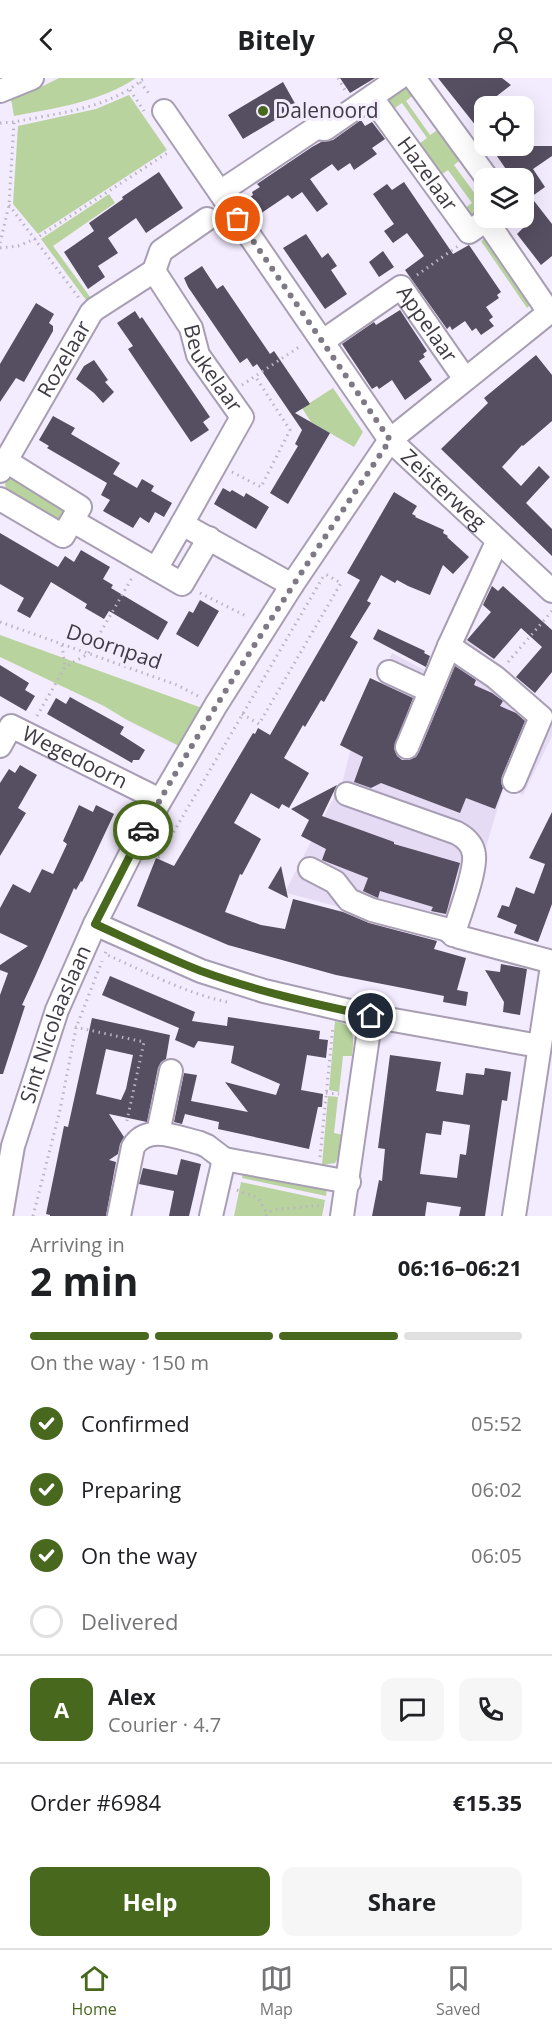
<!DOCTYPE html>
<html lang="en">
<head>
<meta charset="utf-8">
<style>
	body { margin:0; font-family:"Open Sans",sans-serif; background:#f6f6f6; color:#202124; height:100vh; display:flex; flex-direction:column; font-size:22px; white-space:nowrap }
	* { box-sizing:border-box; margin:0 }
	p { font-size:20px; color:#757577 }
	.icon { flex:none; width:33px; height:33px; fill:none; stroke:currentColor; stroke-width:2; stroke-linecap:round; stroke-linejoin:round }
	.map { position:relative; height:1138px; overflow:hidden }
	.side { display:flex; flex-direction:column; background:#fff; flex:1 }
	.side>* { flex:none }
	.fabs { position:absolute; left:474px; top:18px; display:grid; gap:12px }
	.fabs a { display:grid; place-items:center; width:60px; height:60px; border-radius:12px; background:#fff; box-shadow:0 6px 24px #0002; font-size:30px }
	.pin { position:absolute; display:grid; place-items:center; width:51px; height:51px; color:#fff; margin:-26px; border:3px solid #fff; border-radius:50%; box-shadow:0 2px 6px #0007 }
	.courier { position:absolute; display:grid; place-items:center; width:60px; height:60px; margin:-30px; border:4px solid #48681e; border-radius:50%; background:#fff; color:#222; box-shadow:0 2px 8px #0007 }
	.head em { font-style:normal; font-weight:700 }
	.head div { display:flex; flex-direction:column-reverse }
	.head { display:flex; align-items:center; justify-content:space-between; height:102px; padding:0 30px }
	h1 { font-size:39px; font-weight:700; line-height:45px }
	.bar { display:grid; grid-template-columns:repeat(4,1fr); gap:9px 6px; align-content:center; height:72px; padding:0 30px }
	.bar i { height:8px; border-radius:4px; background:#e0e0e0 }
	.bar .on { background:#48681e }
	.bar p { grid-column:span 4 }
	.line { display:flex; align-items:center; gap:15px; padding:0 30px; border-top:2px solid #e0e0e0 }
	.line div { flex:1 }
	.round { display:grid; place-items:center; flex:none; width:63px; height:63px; border-radius:12px; background:#f6f6f6 }
	ol { padding:0 30px; list-style:none }
	li { display:flex; align-items:center; gap:18px; height:66px }
	li p { margin-inline-start:auto }
	li .icon { padding:6px; border-radius:50%; background:#48681e; color:#fff; stroke-width:4 }
	li:last-child { color:#757577 }
	li i { width:33px; height:33px; border:3px solid #e0e0e0; border-radius:50% }
	.action { display:flex; gap:12px; margin-top:auto; padding:12px 30px }
	.action a { flex:1; height:69px; border-radius:12px; background:#48681e; color:#fff; font-size:24px; font-weight:700; line-height:69px; text-align:center }
	.action a+a { background:#f6f6f6; color:#202124 }
	header { display:flex; justify-content:space-between; align-items:center; height:78px; padding:0 30px; background:#fff; font-size:27px; font-weight:700 }
	.tab-bar { display:flex; justify-content:space-around; align-items:center; height:84px; border-top:2px solid #e0e0e0; background:#fff; font-size:16px; color:#757577 }
	.tab-bar a { display:grid; justify-items:center; gap:3px }
	.tab-bar .on { color:#48681e }
	.map>svg:first-child { display:block }
	.built { fill:#e6dbf4 }
	.green { fill:#b8d39d }
	.building { fill:#564e61; fill-rule:evenodd }
	.lines { fill:none; stroke-linecap:round; stroke-linejoin:round }
	.minor-casing { stroke:#a89eb4; stroke-width:26 }
	.path { stroke:#bbb4c4; stroke-width:3; stroke-dasharray:1.5 4.5; stroke-linecap:butt }
	.minor { stroke:#fff; stroke-width:22 }
	.done { stroke:#7e7985; stroke-width:6; stroke-dasharray:0 10.8 }
	.route { stroke:#48681e; stroke-width:8 }
	.poi-dot { fill:#48681e; stroke:#f3ebfe; stroke-width:2 }
	.labels { text-anchor:middle; stroke-width:6; stroke-linejoin:round; paint-order:stroke }
	.poi-label { font-size:21px; fill:#3f3b44; stroke:#f3ebfe; text-anchor:start }
	.street-label { font-size:21px; fill:#3f3b44; stroke:#f3ebfe }
</style>
</head>
<body>
<header><svg class="icon" aria-label="back" viewBox="0 0 24 24"><path d="M15 5l-7 7 7 7"/></svg>Bitely<svg class="icon" aria-label="person" viewBox="0 0 24 24"><circle cx="12" cy="8" r="4"/><path d="M4 21q1-7 8-7t8 7"/></svg></header>
<div class="map">
<svg width="552" height="1138" viewBox="0 0 552 1138">
	<rect width="100%" height="100%" fill="#f3ebfe"/>
	<!-- built -->
	<path class="built" d="M460 555 552 633V658L523 717 504 709 459 859 447 858 287 815 286 812 343 702 350 674 392 575 430 595Z"/>
	<!-- green -->
	<path class="green" d="M59 0H136C100 24 56 30 14 38L11 21 31 14Z
		M408 2 417 14 406 23 430 57 442 49 464 79 454 87 478 120 484 116V131L468 143 461 133 472 125 448 92 437 100 415 69 427 60 402 25 389 34 381 22Z
		M129 17 167 72 38 156 13 126 18 48 96 31Z
		M109 116 115 125 53 168 93 223 89 226 41 161Z
		M488 158 533 224 527 230 481 163Z
		M333 310 363 354 354 369 311 344 302 330Z
		M10 397 66 433 60 442 6 411 5 406Z
		M0 557 202 630 179 668 127 642 104 628 0 579Z
		M335 943C356 947 354 961 352 978H343L339 1014 329 1012Z
		M328 1018 338 1019 334 1055 343 1057 341 1076 335 1085 322 1087Z
		M244 1091 327 1109 326 1118 242 1100Z
		M241 1104 325 1122 322 1138H234Z"/>
	<!-- building -->
	<path class="building" d="M340 0H375L350 15Z
		M438 0H502L511 7 484 28V58Z
		M283 4 297 29 243 61 228 37Z
		M361 42 365 48 372 44 385 61 372 70 377 76 354 92 350 85 338 93 332 86 310 101 328 126 317 134 302 114 292 121 288 117 260 136 249 120 253 117 252 114 260 109 257 106 312 69 321 64 333 62Z
		M490 68H552V78L533 91 545 109 531 119 552 146V178L541 187 517 156 525 148 521 142 524 140V100H512Z
		M159 94 183 130 146 155 136 140 108 160 118 175 98 188 105 199 88 211 64 174 94 153 89 145 123 121 122 119Z
		M404 104 453 176 469 167 501 214 497 217 499 220 486 229 493 239 489 242 494 248 481 257 476 250 472 253 465 243 452 252 450 248 447 251 405 192 424 178 407 155 393 165 384 153 394 146 373 116 387 106 392 112Z
		M306 156 322 180 328 175 333 182 337 188 331 192 347 216 325 231 283 170Z
		M383 173 394 189 379 199 369 184Z
		M202 188 217 211 223 207 270 276 274 273 310 326 295 335 330 355 288 426 270 415 298 368 295 366 302 352 257 286 253 289 247 280 240 285 188 209 184 200Z
		M36 225 54 236 49 245 53 248V253L24 304 16 300 0 324V286Z
		M400 232 427 273 423 276 425 279 419 283 432 302 405 322 392 302 379 311 377 308 372 311 342 266 374 244 376 247Z
		M135 233 140 241 142 239 210 339 203 344 209 352 191 364 128 271 133 268 117 245Z
		M536 277 552 297V343L523 368 522 367 502 389 521 408 539 388 550 399 526 425 552 451V478L441 371 488 325 484 320Z
		M94 282 108 302 105 304 114 314 103 325 94 315 76 301 84 288Z
		M53 338 75 350 71 356 120 385 113 396 137 410 142 401 154 408 151 413 172 425 164 439 155 434 149 445 140 439 133 450 103 433 110 422 101 417 107 405 47 370 49 368 39 362Z
		M223 410 230 414 232 412 244 419 246 415 269 429 256 451 214 426Z
		M394 414 417 428 412 436 416 438 415 439 444 452 443 455 448 458 447 459 469 479 453 496 443 487 430 517 408 508 397 502 395 505 381 497 367 523 371 525 350 559 358 564 324 624 321 622 305 649 303 647 284 680 309 695 289 730 282 726 279 731 251 715 234 745 261 761 242 797 240 796 225 834 261 847 285 851 293 821 343 834 369 845 437 863 434 871 466 880 457 912 468 914 466 928 443 924 444 918 336 897 228 867 137 828 156 780 174 788 253 655 255 656 258 650 270 657 360 502 347 495Z
		M0 455 58 489 65 478 74 484 81 472 110 489 103 501 113 507 111 510 168 544 158 562 109 533 104 541 85 530 87 526 51 504 30 540 17 533 24 520 0 506Z
		M492 508 498 513 503 508 552 552V594L535 615 516 599 542 569 521 550 494 581 467 562 491 534 483 527Z
		M200 522 219 533 198 569 176 556 189 533 193 535Z
		M378 551 425 573 424 575 430 578 426 589 373 561Z
		M0 587 29 605 25 612 35 618 26 633 0 618Z
		M455 588 476 602 474 607 492 615 503 623 500 628 516 635 525 643 502 698 501 704 503 710 495 731 466 720 460 735 381 705 371 710 354 704 363 679 340 667 370 600 413 620 394 670 397 678 402 682H409L416 679 419 674Z
		M70 619 124 649 120 656 145 672 139 682H133L132 685 47 636 56 620 66 626Z
		M20 687 37 697 18 730 26 735 0 778V705L9 691 15 695Z
		M337 707 322 738 394 764V766L460 785 446 836 431 833 433 829 380 813 378 820 363 813 368 800 322 782 326 771 301 758 309 742 291 731Z
		M79 727 93 734 96 727 114 736 82 804 81 803 76 812 74 810 34 901 22 927 25 928 3 996H0V917L8 895 0 892V887L28 868 0 855V830L13 806 30 815 42 791 53 796 67 766 63 763Z
		M552 734V826L538 864 514 855 517 847 497 839 502 827 509 829 516 809 534 816 545 786 529 780Z
		M281 788 288 820 268 810Z
		M501 886 527 891 520 937 503 934 504 924 485 892 500 894Z
		M110 898 195 934 192 943 227 948 228 939 320 953 319 961 328 962 326 980 307 977 301 1012 323 1016 322 1029H318L309 1071 218 1051 219 1044 185 1036 182 1046 174 1044 184 995 197 997 191 1023 248 1034 225 1004 276 1017 280 1006 231 985 234 968 198 963 194 970 175 962 179 950 102 917Z
		M92 940 170 957 166 981 161 984 158 990 147 1044 109 1036 124 1059 120 1066 118 1076 109 1082 116 1084 106 1138H50V1137L46 1136 62 1058 64 1048 68 1049ZM106 971 133 977 126 1011 121 1022 96 1016Z
		M390 977 441 984 436 1013 463 1017 466 995 484 997 485 990 511 994 507 1023 502 1022 485 1138H459L461 1129 427 1124 425 1138H372L379 1102 382 1103 385 1071 378 1070ZM443 1043 470 1047 466 1077 460 1076 457 1100 420 1096 426 1055 441 1057Z
		M181 1081 201 1086 194 1117 189 1138H169L174 1113 139 1106 143 1090 177 1097Z"/>
	<g class="lines">
		<!-- minor casing -->
		<g class="minor-casing">
			<g id="minor">
				<path d="M414 0 487 100"/>
				<path d="M0 13 32 0"/>
				<path id="s1" d="M372 20 469 154 489 140"/>
				<path id="s2" d="M164 33 390 362 552 513"/>
				<path d="M220 114 316 50 325 51 399 0"/>
				<path d="M486 142 549 234"/>
				<path d="M154 193 161 173 207 141"/>
				<path id="s3" d="M323 263 401 209 465 301"/>
				<path id="s4" d="M0 393 91 235 95 231 154 193 191 250 198 277 242 339 182 446"/>
				<path d="M0 421 63 458 80 429 6 383"/>
				<path d="M73 443 182 506 209 460"/>
				<path d="M156 491 182 446 292 507"/>
				<path d="M449 568 495 599 541 639 514 703"/>
				<path d="M389 594 430 613"/>
				<path id="s5" d="M0 668 11 648 160 722"/>
				<path d="M407 669 449 568 497 464"/>
				<path d="M347 716 457 755C466 760 473 766 474 777 476 793 459 839 453 857"/>
				<path d="M310 791 335 804 349 822 372 832 445 851 459 859 552 884"/>
				<path d="M95 846 201 893 264 913 371 938 539 968"/>
				<path d="M158 1055 171 993"/>
				<path id="s6" d="M1 1138 13 1068 57 932 95 846 139 759 216 627 292 507 390 362 552 232"/>
				<path d="M119 1138 133 1069C147 1045 179 1060 200 1065L207 1068 224 1081"/>
				<path d="M211 1138 224 1081 349 1104"/>
				<path d="M342 1138 371 938"/>
				<path d="M514 1138 552 888"/>
			</g>
		</g>
		<!-- path -->
		<path class="path" d="M338 0 346 14
			M140 4 151 18
			M130 12 144 33
			M0 45 14 44C57 35 110 31 144 0
			M9 127 79 220
			M0 165 9 127 14 44
			M0 170 18 168 35 161 169 74
			M417 197 458 168
			M242 307 302 267
			M232 394 261 409 290 352 255 298
			M200 515 248 539
			M0 544 177 607 198 618
			M62 567 65 589
			M508 584 552 533
			M242 636 259 646 341 505 325 496
			M37 638 65 589 88 576 133 498
			M152 777 159 779 323 499
			M106 874 105 876C144 893 185 915 227 924
			M75 949 144 964 126 1047
			M326 1015 339 1016
			M320 1079 333 948
			M237 1112 258 1120 267 1136
			M33 1138 60 1032 76 950 102 883
			M266 1138C274 1128 282 1132 294 1130 305 1129 313 1127 324 1128"/>
		<!-- minor -->
		<use href="#minor" class="minor"/>
	</g>
	<g class="lines">
		<!-- done -->
		<path class="done" d="M143 752C218 618 304 490 390 362L238 141"/>
		<!-- route -->
		<path class="route" d="M143 752 95 846C130 862 165 879 201 893 256 913 314 926 371 938"/>
	</g>
	<!-- markers -->
	<circle class="poi-dot" cx="263" cy="33" r="6"/>
	<g class="labels">
		<!-- poi labels -->
		<g class="poi-label">
			<text x="275" y="40">Dalenoord</text>
		</g>
		<!-- street labels -->
		<g class="street-label">
			<text dy="7" stroke="none"><textPath href="#s1" startOffset="94">Hazelaar</textPath></text>
			<text dy="7" stroke="none"><textPath href="#s3" startOffset="140">Appelaar</textPath></text>
			<text dy="7" stroke="none"><textPath href="#s4" startOffset="129">Rozelaar</textPath></text>
			<text dy="7" stroke="none"><textPath href="#s4" startOffset="372">Beukelaar</textPath></text>
			<text dy="7" stroke="none"><textPath href="#s2" startOffset="472">Zeisterweg</textPath></text>
			<text transform="translate(114 569) rotate(19)" y="7">Doornpad</text>
			<text dy="7" stroke="none"><textPath href="#s5" startOffset="94">Wegedoorn</textPath></text>
			<text dy="7" stroke="none"><textPath href="#s6" startOffset="200">Sint Nicolaaslaan</textPath></text>
		</g>
	</g>
</svg>
<div class="fabs">
<a><svg class="icon" aria-label="locate" viewBox="0 0 24 24"><circle cx="12" cy="12" r="6"/><path d="M12 2v4M12 18v4M2 12h4M18 12h4"/></svg></a>
<a><svg class="icon" aria-label="layers" viewBox="0 0 24 24"><path d="M12 4l9 5-9 5-9-5zM3 14l9 5 9-5"/></svg></a>
</div>
<div class="pin" style="left:238px;top:141px;background:#ea580c"><svg class="icon" aria-label="bag" viewBox="0 0 24 24"><path d="M5 8h14l-1 12H6zM9 8a3 3 0 0 1 6 0"/></svg></div>
<div class="pin" style="left:371px;top:938px;background:#1f2937"><svg class="icon" aria-label="home" viewBox="0 0 24 24"><path d="M3 11l9-7 9 7M6 9v11h12V9"/></svg></div>
<div class="courier" style="left:143px;top:752px"><svg class="icon" aria-label="car" viewBox="0 0 24 24"><path d="M5 17H2v-5l4-1 3-4h7l3 4 3 1v5h-3M9 17h6M6 11h13"/><circle cx="7" cy="17" r="2"/><circle cx="17" cy="17" r="2"/></svg></div>
</div>
<section class="side">
<div class="head"><div><h1>2 min</h1><p>Arriving in</p></div><em>06:16–06:21</em></div>
<div class="bar"><i class="on"></i><i class="on"></i><i class="on"></i><i></i><p>On the way · 150 m</p></div>
<ol>
<li><svg class="icon" aria-label="check" viewBox="0 0 24 24"><path d="M5 12l5 5 9-10"/></svg>Confirmed<p>05:52</p></li>
<li><svg class="icon" aria-label="check" viewBox="0 0 24 24"><path d="M5 12l5 5 9-10"/></svg>Preparing<p>06:02</p></li>
<li><svg class="icon" aria-label="check" viewBox="0 0 24 24"><path d="M5 12l5 5 9-10"/></svg>On the way<p>06:05</p></li>
<li><i></i>Delivered</li>
</ol>
<div class="line" style="height:108px"><b class="round" style="background:#48681e;color:#fff">A</b><div><b>Alex</b><p>Courier · 4.7</p></div><a class="round"><svg class="icon" aria-label="chat" viewBox="0 0 24 24"><path d="M4 5h16v11H9l-5 4z"/></svg></a><a class="round"><svg class="icon" aria-label="phone" viewBox="0 0 24 24"><path d="M5 4h4l2 5-3 2q2 4 5 5l2-3 5 2v4C11 20 4 13 5 4z"/></svg></a></div>
<div class="line" style="height:78px"><div>Order #6984</div><b>€15.35</b></div>
<div class="action"><a>Help</a><a>Share</a></div>
</section>
<nav class="tab-bar">
<a class="on"><svg class="icon" aria-label="home" viewBox="0 0 24 24"><path d="M3 11l9-7 9 7M6 9v11h12V9"/></svg>Home</a>
<a><svg class="icon" aria-label="map" viewBox="0 0 24 24"><path d="M3 6l6-2 6 2 6-2v14l-6 2-6-2-6 2zM9 4v14M15 6v14"/></svg>Map</a>
<a><svg class="icon" aria-label="saved" viewBox="0 0 24 24"><path d="M7 4h10v16l-5-4-5 4z"/></svg>Saved</a>
</nav>
</body>
</html>
